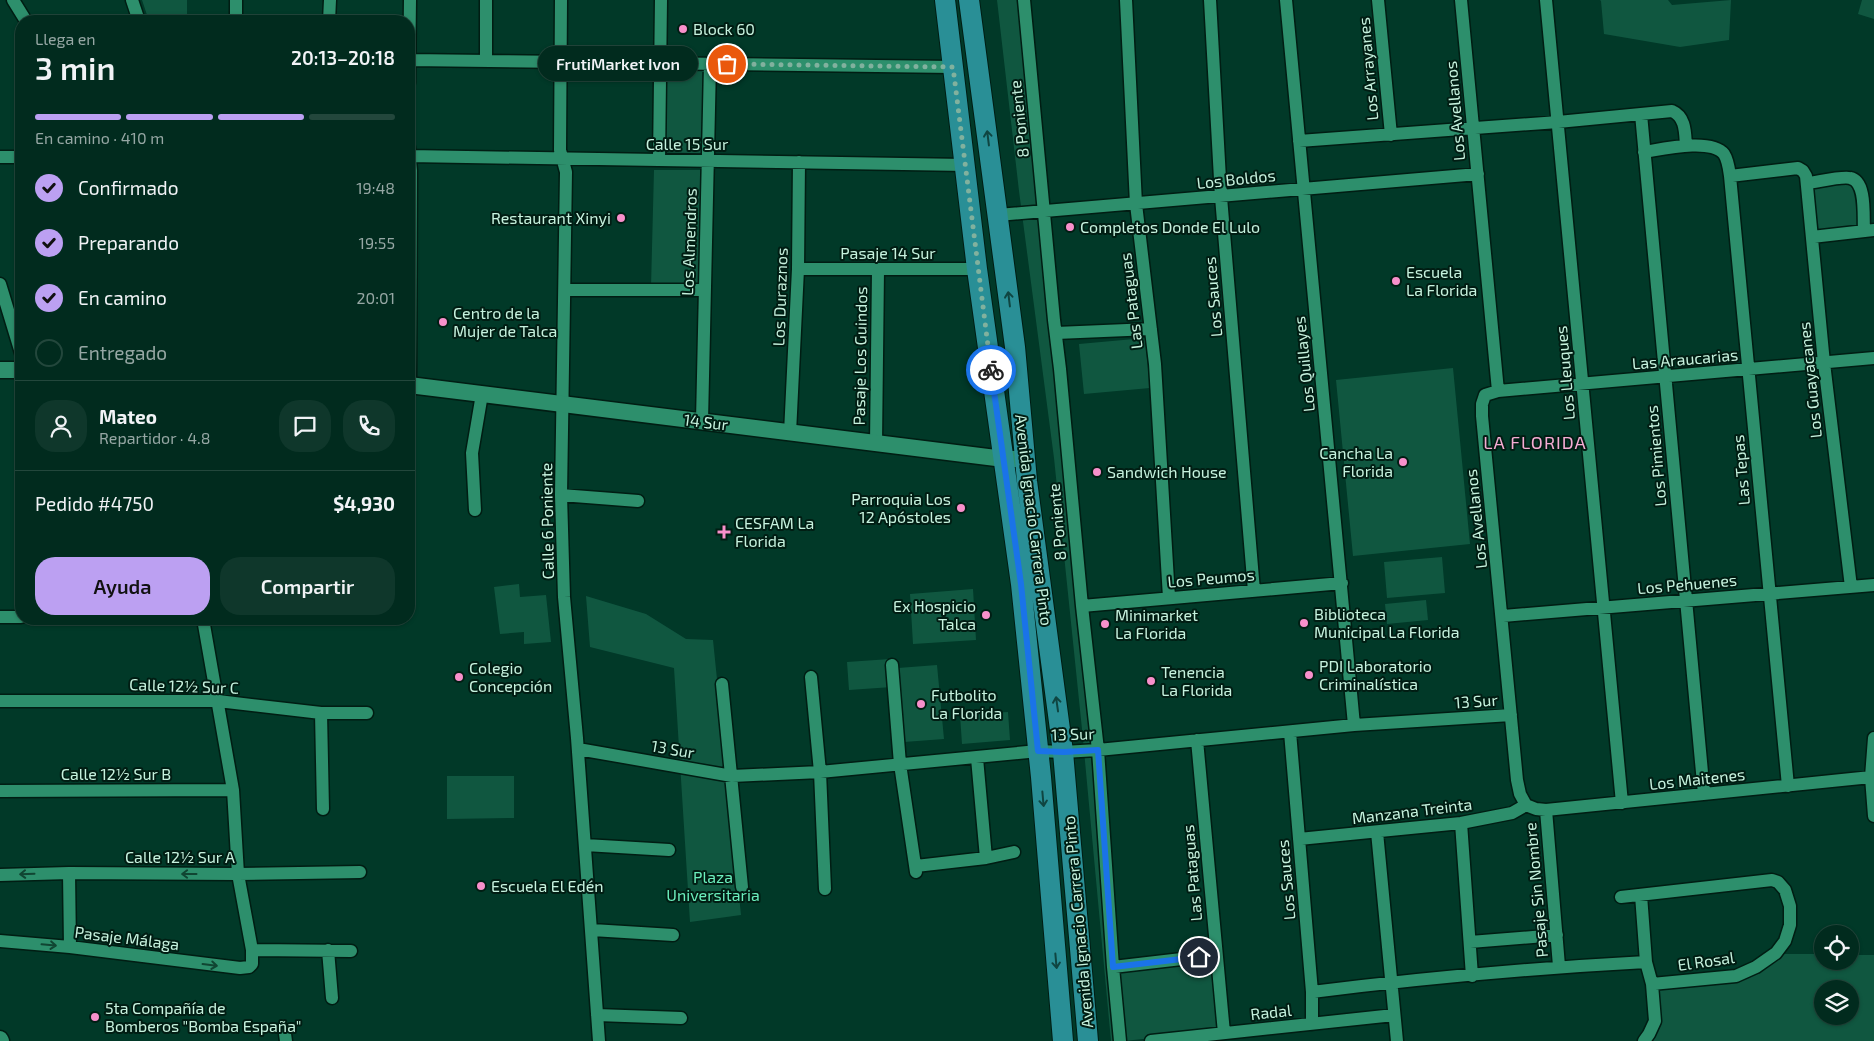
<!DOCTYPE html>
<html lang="es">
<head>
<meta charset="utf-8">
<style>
	body { margin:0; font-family:"Exo 2",sans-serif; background:#0f372b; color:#f1f3f6; height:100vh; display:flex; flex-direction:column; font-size:19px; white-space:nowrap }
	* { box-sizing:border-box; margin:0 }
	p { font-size:16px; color:#96a7a4 }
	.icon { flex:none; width:28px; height:28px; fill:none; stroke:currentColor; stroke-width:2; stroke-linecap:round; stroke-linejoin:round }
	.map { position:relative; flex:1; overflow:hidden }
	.panel { position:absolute; left:15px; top:15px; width:400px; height:610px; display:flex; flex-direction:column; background:#012b1e; border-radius:20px; box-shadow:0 1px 4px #0004,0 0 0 1px #23473c }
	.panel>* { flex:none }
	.buttons { position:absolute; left:1814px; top:925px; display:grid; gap:10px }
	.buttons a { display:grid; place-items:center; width:45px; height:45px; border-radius:50%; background:#012b1e; box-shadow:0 1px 4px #0004,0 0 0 1px #23473c; font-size:25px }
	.pin { position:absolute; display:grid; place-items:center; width:42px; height:42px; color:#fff; margin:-21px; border:2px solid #fff; border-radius:50%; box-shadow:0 1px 5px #0007 }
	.courier { position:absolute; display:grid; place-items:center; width:50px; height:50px; margin:-25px; border:4px solid #1a73e8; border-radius:50%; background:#fff; color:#222; box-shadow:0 1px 6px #0007 }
	.bubble { position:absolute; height:35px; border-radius:18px; background:#012b1e; box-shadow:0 1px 4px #0004,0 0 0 1px #23473c; font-size:16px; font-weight:600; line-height:35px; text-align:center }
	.summary em { font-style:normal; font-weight:600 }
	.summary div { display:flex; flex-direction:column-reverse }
	.summary { display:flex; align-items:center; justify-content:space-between; height:85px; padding:0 20px }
	h1 { font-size:32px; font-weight:600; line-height:38px }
	.bar { display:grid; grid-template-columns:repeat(4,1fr); gap:8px 5px; align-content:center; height:60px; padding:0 20px }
	.bar i { height:6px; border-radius:4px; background:#23473c }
	.bar .active { background:#bca0f2 }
	.bar p { grid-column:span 4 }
	.line { display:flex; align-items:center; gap:12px; padding:0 20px; border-top:1px solid #23473c }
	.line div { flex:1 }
	.round { display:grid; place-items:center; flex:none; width:52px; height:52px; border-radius:20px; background:#0f372b }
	ol { padding:0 20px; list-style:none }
	li { display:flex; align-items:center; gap:15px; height:55px }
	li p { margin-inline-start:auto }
	li .icon { padding:5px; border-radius:50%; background:#bca0f2; color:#111; stroke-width:4 }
	li:last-child { color:#96a7a4 }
	li i { width:28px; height:28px; border:2px solid #23473c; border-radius:50% }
	.action { display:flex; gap:10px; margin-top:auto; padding:10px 20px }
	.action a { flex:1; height:58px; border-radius:20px; background:#bca0f2; color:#111; font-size:20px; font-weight:600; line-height:58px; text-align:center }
	.action a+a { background:#0f372b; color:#f1f3f6 }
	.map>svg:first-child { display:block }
	.green { fill:#105740; fill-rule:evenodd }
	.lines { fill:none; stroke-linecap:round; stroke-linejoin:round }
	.minor-casing { stroke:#011d13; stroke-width:15 }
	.tertiary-casing { stroke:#011d13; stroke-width:19 }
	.primary-casing { stroke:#011d13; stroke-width:22 }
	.minor { stroke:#2d8f6c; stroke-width:12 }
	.tertiary { stroke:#2d8f6c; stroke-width:16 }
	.primary { stroke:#298f96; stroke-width:20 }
	.oneway { stroke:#0f4541 }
	.oneway2 { stroke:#104532 }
	.done { stroke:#81b19e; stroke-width:5; stroke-dasharray:0 9 }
	.route { stroke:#1a73e8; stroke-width:6 }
	.poi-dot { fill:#f890cb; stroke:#011d13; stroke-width:2 }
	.labels { text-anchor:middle; stroke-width:4; stroke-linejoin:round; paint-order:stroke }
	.poi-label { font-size:16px; fill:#c6f2de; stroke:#011d13; text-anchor:start }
	.street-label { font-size:16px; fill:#c6f2de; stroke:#011d13 }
	.park-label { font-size:16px; fill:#6befbd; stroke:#011d13 }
	.neighbourhood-label { font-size:18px; letter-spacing:1px; fill:#f6acd4; stroke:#011d13 }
</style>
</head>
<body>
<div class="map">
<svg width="1874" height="1041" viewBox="0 0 1874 1041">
	<rect width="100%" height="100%" fill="#013928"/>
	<!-- green -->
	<path class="green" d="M142 0H187V21H149Z
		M997 0H1018L1078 606 1116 1041H1111L1082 729 1054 458 1019 191Z
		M1600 0H1668L1672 5 1731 0 1729 40 1680 47 1604 34 1601 1Z
		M1862 0H1874V19L1858 14Z
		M664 67H705L703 154 662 155Z
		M654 170H701L699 286 651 287Z
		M1859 182 1864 231 1812 237 1808 183Z
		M1145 338 1150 388 1084 394 1079 344Z
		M1453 368 1470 544 1353 556 1336 380Z
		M1442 557 1445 593 1387 598 1384 562Z
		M519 584 520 597 546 595 551 642 524 644V632L500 634 494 587Z
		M973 589 976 640 913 644 910 594Z
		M586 596 646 614 686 639 713 640 741 915 690 922 674 668 590 647Z
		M1426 600 1428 620 1387 624 1385 604Z
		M890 659 892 687 849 690 847 662Z
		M937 665 944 739 904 742 898 668Z
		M1008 712 1010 740 962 744 960 715Z
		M447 776H514V818L447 819Z
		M1784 954H1822V961H1850V955H1874V1041H1644L1649 1034 1652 984 1764 968ZM1822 989H1850V1016H1822Z
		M1219 960 1228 1030 1124 1041 1118 971Z"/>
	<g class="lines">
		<!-- minor casing -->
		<g class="minor-casing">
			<path id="minor" d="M13 0 26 21
				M132 0 139 21
				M561 0 560 150 566 172 561 495 564 597 577 738 599 1041
				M1024 0 1054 320 1060 369 1082 606 1098 750 1113 967 1120 1041
				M1126 0 1136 204 1155 364 1169 598
				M1210 0 1221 197 1254 591
				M1286 0 1354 725
				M1378 0 1391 135
				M1461 0 1498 391
				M1546 0 1622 803
				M236 21V0
				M329 21 330 0
				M409 60 953 67
				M486 61V0
				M409 83 410 0
				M1641 114 1704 794
				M1299 141 1558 122 1672 111C1686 117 1685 133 1686 146
				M409 148 411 171 410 385
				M1644 152C1663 149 1711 138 1724 154 1728 160 1729 169 1730 176L1788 786
				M409 156 966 165
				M0 157H21
				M659 160 661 0
				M1730 176 1798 168 1803 171 1806 176 1824 363 1851 587
				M1808 183C1817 182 1842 176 1850 178 1867 181 1863 217 1864 231
				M998 215 1478 174
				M1812 237 1874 230
				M798 269H977
				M0 284 21 353
				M565 290H704
				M1056 333 1151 329
				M702 421 710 64
				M790 433 798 269 799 162
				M876 443 878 270
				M561 495 638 501
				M475 510 472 453 482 394
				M1082 606 1342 583
				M1503 616 1874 585
				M0 617H21
				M892 665 900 764 916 872
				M811 677 820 772 825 889
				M722 684 742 887
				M0 701H218L321 713H367
				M321 713 323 809
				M1290 732 1312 992V1024
				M1874 738 1871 777 1874 816
				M1197 740 1224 1033
				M578 749 732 776 820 772 1038 751 1063 752 1098 750 1354 725 1511 715
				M977 758 986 858
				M0 791 233 790
				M1526 805 1520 794 1517 780 1482 416V404L1485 395 1498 391 1874 358
				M1526 805 1536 809 1546 810 1871 777
				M1546 810 1559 966
				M1461 823 1472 976
				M1377 832 1397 1041
				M1299 839 1461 823 1512 813 1526 805
				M585 845 669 850
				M916 866 986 858 1014 852
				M69 873 70 947
				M0 875 69 873 238 874 360 872
				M1641 895 1646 962 1652 984 1655 1021 1649 1034 1644 1041
				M1621 897 1772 880 1778 882 1785 890 1790 906V925L1785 941 1776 953 1756 967 1736 976 1652 984
				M592 930 673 935
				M0 941 70 947 240 968 249 967 252 964V950L238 874 233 790 203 619
				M1470 942 1557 935
				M252 950 351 951
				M328 950 332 998
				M1113 967 1216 955
				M1312 992C1423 978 1535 968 1646 962
				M597 1015 681 1018
				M285 1034 286 1041
				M1151 1041 1394 1015"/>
		</g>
		<!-- tertiary casing -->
		<g class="tertiary-casing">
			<path id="tertiary" d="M0 370H21
				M409 385C607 410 805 436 1004 459H1024
				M0 1039 1 1041"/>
		</g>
		<!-- primary casing -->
		<g class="primary-casing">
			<path id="primary" d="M945 0 977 269 1021 584 1041 777 1063 1041
				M969 0 1015 347 1027 481 1063 752 1088 1041"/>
		</g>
		<!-- minor -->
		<use href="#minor" class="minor"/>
		<!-- tertiary -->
		<use href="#tertiary" class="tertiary"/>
		<!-- primary -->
		<use href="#primary" class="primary"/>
	</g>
	<!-- one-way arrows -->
	<defs><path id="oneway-shaft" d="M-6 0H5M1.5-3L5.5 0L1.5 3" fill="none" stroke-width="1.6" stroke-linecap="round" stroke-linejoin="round" transform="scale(1.25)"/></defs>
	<g class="oneway">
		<use href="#oneway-shaft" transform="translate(988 138) rotate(-97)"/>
		<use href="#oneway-shaft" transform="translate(1009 299) rotate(-97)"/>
		<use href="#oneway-shaft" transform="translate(1057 704) rotate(-98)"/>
		<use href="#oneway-shaft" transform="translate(1043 799) rotate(85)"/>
		<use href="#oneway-shaft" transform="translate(1056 961) rotate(85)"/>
	</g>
	<g class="oneway2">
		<use href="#oneway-shaft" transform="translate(27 874) rotate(178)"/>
		<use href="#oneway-shaft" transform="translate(189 874) rotate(-180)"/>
		<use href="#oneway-shaft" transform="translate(49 945) rotate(5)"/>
		<use href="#oneway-shaft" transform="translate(210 965) rotate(7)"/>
	</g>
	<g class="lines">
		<!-- done -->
		<path class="done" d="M727 64 953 67 991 370"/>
		<!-- route -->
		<path class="route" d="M991 370 1021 584 1038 751 1064 752 1098 750 1113 967 1199 957"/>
	</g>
	<!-- markers -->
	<g class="poi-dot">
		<circle cx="683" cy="29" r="5"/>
		<circle cx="621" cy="218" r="5"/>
		<circle cx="1070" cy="227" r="5"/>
		<circle cx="1396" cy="281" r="5"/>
		<circle cx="443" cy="322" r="5"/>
		<circle cx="1403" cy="462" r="5"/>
		<circle cx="1097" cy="472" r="5"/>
		<circle cx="961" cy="508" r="5"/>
		<path d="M721.5 524.5h5v5h5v5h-5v5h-5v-5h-5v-5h5z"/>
		<circle cx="986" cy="615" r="5"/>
		<circle cx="1304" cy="623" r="5"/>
		<circle cx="1105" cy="624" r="5"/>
		<circle cx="1309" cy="675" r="5"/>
		<circle cx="459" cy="677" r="5"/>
		<circle cx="1151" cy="681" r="5"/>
		<circle cx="921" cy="704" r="5"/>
		<circle cx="481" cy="886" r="5"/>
		<circle cx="95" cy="1017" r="5"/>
	</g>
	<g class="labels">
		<!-- poi labels -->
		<g class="poi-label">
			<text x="693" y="35">Block 60</text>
			<text x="611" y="224" text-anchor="end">Restaurant Xinyi</text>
			<text x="1080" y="233">Completos Donde El Lulo</text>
			<text x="1406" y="278">Escuela<tspan x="1406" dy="18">La Florida</tspan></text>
			<text x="453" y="319">Centro de la<tspan x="453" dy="18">Mujer de Talca</tspan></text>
			<text x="1393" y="459" text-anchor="end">Cancha La<tspan x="1393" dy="18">Florida</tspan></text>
			<text x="1107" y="478">Sandwich House</text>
			<text x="951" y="505" text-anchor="end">Parroquia Los<tspan x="951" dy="18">12 Apóstoles</tspan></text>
			<text x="735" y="529">CESFAM La<tspan x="735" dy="18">Florida</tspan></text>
			<text x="976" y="612" text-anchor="end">Ex Hospicio<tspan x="976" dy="18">Talca</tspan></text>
			<text x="1314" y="620">Biblioteca<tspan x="1314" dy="18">Municipal La Florida</tspan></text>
			<text x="1115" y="621">Minimarket<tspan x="1115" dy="18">La Florida</tspan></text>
			<text x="1319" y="672">PDI Laboratorio<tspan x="1319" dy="18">Criminalística</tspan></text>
			<text x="469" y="674">Colegio<tspan x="469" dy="18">Concepción</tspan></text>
			<text x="1161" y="678">Tenencia<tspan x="1161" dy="18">La Florida</tspan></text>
			<text x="931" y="701">Futbolito<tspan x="931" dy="18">La Florida</tspan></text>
			<text x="491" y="892">Escuela El Edén</text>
			<text x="105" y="1014">5ta Compañía de<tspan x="105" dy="18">Bomberos "Bomba España"</tspan></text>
		</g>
		<!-- street labels -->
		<g class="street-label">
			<text transform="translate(1368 69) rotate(-95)" y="6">Los Arrayanes</text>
			<text transform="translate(1455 111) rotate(-95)" y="6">Los Avellanos</text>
			<text transform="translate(1019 119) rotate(-96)" y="6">8 Poniente</text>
			<text x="687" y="150">Calle 15 Sur</text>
			<text transform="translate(1236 179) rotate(-6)" y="6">Los Boldos</text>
			<text transform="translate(689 242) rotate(-88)" y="6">Los Almendros</text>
			<text x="888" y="259">Pasaje 14 Sur</text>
			<text transform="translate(780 297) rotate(-88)" y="6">Los Duraznos</text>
			<text transform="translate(1213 297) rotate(-95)" y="6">Los Sauces</text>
			<text transform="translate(1131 301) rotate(-97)" y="6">Las Pataguas</text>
			<text transform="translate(860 356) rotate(-89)" y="6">Pasaje Los Guindos</text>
			<text transform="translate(1685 359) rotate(-5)" y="6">Las Araucarias</text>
			<text transform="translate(1304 364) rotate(-96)" y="6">Los Quillayes</text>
			<text transform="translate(1565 373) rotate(-95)" y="6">Los Lleuques</text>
			<text transform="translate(1810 380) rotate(-96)" y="6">Los Guayacanes</text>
			<text transform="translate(706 422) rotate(7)" y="6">14 Sur</text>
			<text transform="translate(1656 456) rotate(-95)" y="6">Los Pimientos</text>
			<text transform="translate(1741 470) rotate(-95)" y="6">Las Tepas</text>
			<text transform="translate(1476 519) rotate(-96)" y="6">Los Avellanos</text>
			<text transform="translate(1034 520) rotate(83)" y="6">Avenida Ignacio Carrera Pinto</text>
			<text transform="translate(547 521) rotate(-91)" y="6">Calle 6 Poniente</text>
			<text transform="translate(1057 522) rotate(-95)" y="6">8 Poniente</text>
			<text transform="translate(1211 578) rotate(-5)" y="6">Los Peumos</text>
			<text transform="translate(1687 584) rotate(-5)" y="6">Los Pehuenes</text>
			<text transform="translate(184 686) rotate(2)" y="6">Calle 12½ Sur C</text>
			<text transform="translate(1476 701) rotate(-4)" y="6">13 Sur</text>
			<text transform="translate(1073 734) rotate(-2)" y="6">13 Sur</text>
			<text transform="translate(673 749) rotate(10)" y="6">13 Sur</text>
			<text x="116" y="780">Calle 12½ Sur B</text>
			<text transform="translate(1697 779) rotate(-6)" y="6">Los Maitenes</text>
			<text transform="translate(1412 811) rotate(-7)" y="6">Manzana Treinta</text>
			<text x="180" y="863">Calle 12½ Sur A</text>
			<text transform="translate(1192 873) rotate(-95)" y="6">Las Pataguas</text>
			<text transform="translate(1286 880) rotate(-95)" y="6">Los Sauces</text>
			<text transform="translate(1536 890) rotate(-95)" y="6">Pasaje Sin Nombre</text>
			<text transform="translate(1078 922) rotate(-95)" y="6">Avenida Ignacio Carrera Pinto</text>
			<text transform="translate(127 938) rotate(7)" y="6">Pasaje Málaga</text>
			<text transform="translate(1706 961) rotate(-8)" y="6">El Rosal</text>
			<text transform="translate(1271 1012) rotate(-6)" y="6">Radal</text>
		</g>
		<!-- park labels -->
		<g class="park-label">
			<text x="713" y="883">Plaza<tspan x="713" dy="18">Universitaria</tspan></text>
		</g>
		<!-- neighbourhood labels -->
		<g class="neighbourhood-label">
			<text x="1535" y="449">LA FLORIDA</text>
		</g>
	</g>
</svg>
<div class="buttons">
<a><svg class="icon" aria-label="locate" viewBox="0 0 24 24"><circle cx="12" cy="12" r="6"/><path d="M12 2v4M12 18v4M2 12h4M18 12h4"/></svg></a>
<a><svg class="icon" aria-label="layers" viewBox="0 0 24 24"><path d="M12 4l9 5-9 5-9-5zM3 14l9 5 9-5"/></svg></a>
</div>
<div class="pin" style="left:727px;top:64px;background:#ea580c"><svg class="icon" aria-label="bag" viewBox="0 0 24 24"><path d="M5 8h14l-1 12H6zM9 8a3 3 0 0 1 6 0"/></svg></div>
<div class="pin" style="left:1199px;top:957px;background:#1f2937"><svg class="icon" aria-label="home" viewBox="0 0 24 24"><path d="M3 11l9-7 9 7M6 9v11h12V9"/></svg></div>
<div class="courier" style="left:991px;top:370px"><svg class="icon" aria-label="bike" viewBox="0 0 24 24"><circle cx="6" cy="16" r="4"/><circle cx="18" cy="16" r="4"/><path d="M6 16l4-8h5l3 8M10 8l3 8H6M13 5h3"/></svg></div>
<div class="bubble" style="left:538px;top:46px;width:160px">FrutiMarket Ivon</div>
<section class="panel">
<div class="summary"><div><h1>3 min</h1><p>Llega en</p></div><em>20:13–20:18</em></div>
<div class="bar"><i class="active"></i><i class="active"></i><i class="active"></i><i></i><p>En camino · 410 m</p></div>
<ol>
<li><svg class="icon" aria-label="check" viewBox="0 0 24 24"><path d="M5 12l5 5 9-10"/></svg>Confirmado<p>19:48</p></li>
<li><svg class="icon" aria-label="check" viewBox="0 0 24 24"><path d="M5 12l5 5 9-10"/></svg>Preparando<p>19:55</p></li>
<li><svg class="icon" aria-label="check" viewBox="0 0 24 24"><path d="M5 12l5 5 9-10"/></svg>En camino<p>20:01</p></li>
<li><i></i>Entregado</li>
</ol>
<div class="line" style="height:90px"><a class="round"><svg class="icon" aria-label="person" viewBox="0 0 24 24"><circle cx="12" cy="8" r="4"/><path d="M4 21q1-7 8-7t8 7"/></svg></a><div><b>Mateo</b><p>Repartidor · 4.8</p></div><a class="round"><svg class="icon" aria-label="chat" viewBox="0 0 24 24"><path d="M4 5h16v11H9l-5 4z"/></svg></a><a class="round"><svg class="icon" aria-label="phone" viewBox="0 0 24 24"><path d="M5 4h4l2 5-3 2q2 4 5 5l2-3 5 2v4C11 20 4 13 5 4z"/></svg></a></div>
<div class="line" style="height:65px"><div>Pedido #4750</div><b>$4,930</b></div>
<div class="action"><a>Ayuda</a><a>Compartir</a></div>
</section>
</div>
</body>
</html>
